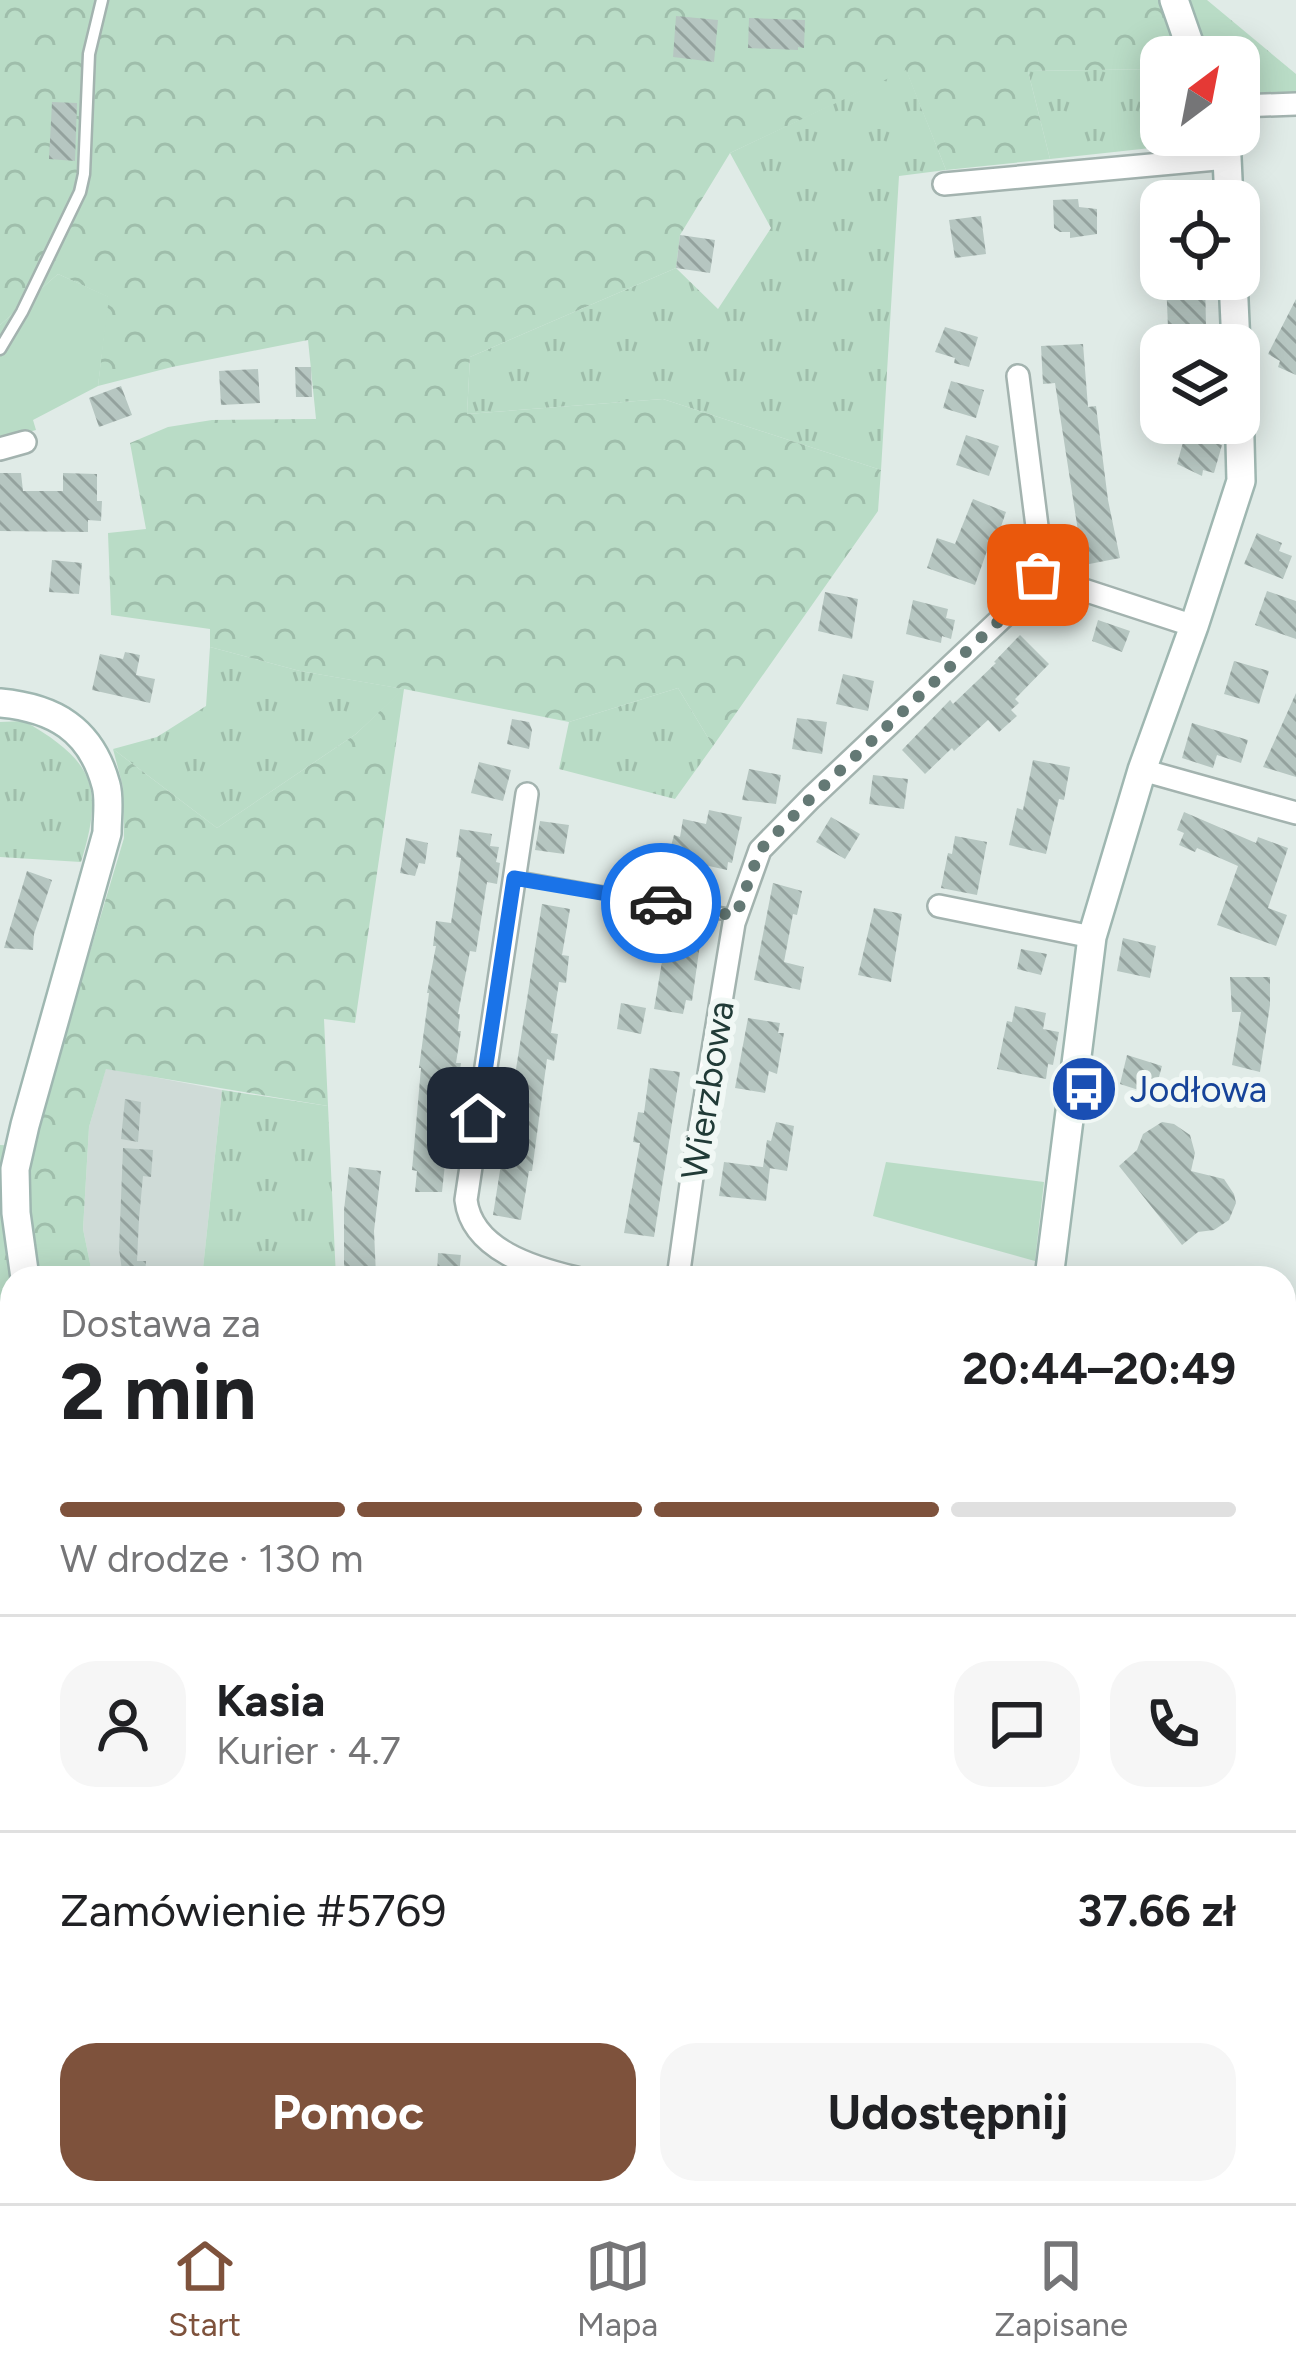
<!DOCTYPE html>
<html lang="pl">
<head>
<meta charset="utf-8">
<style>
	body { margin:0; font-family:Figtree,sans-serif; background:#f6f6f6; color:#202124; height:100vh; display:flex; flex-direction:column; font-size:45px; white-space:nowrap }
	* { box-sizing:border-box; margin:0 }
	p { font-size:39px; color:#757577 }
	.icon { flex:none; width:66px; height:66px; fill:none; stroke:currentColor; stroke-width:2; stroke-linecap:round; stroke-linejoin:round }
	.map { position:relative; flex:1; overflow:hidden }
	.details { position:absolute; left:0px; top:1266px; width:1296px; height:939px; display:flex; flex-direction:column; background:#fff; border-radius:36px 36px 0 0; box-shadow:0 6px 30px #0003 }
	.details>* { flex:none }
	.needle { width:78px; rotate:32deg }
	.controls { position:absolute; left:1140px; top:36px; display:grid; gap:24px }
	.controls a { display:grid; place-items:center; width:120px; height:120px; border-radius:24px; background:#fff; box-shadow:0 6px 30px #0003; font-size:60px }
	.pin { position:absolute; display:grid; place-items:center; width:102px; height:102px; color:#fff; margin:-51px; border-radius:24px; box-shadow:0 6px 18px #0006 }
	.courier { position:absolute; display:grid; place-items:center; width:120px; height:120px; margin:-60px; border:9px solid #1a73e8; border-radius:50%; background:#fff; color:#222; box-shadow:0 3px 15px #0007 }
	.summary em { font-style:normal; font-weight:700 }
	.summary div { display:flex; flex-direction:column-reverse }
	.summary { display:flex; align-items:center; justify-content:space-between; height:204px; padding:0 60px }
	h1 { font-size:78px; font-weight:700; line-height:90px }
	.bar { display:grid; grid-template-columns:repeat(4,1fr); gap:18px 12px; align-content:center; height:144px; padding:0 60px }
	.bar i { height:15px; border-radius:9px; background:#e0e0e0 }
	.bar .current { background:#7e523c }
	.bar p { grid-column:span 4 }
	.line { display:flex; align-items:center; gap:30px; padding:0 60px; border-top:3px solid #e0e0e0 }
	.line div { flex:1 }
	.round { display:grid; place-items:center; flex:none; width:126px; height:126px; border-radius:36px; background:#f6f6f6 }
	.primary-button { display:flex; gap:24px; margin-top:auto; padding:24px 60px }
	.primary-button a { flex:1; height:138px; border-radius:36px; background:#7e523c; color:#fff; font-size:48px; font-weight:700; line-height:138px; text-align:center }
	.primary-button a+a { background:#f6f6f6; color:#202124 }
	.dock { display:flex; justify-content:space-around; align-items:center; height:168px; border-top:3px solid #e0e0e0; background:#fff; font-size:33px; color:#757577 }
	.dock a { display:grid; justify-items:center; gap:6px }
	.dock .current { color:#7e523c }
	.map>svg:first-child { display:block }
	.built { fill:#cfdbd7 }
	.grass { fill:url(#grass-tufts) }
	.forest { fill:url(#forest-crowns) }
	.cemetery { fill:url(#cemetery-stones) }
	.garden { fill:#b9dcc6 }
	.building { fill:url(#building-back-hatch) }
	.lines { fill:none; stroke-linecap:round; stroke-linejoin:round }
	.lane-casing { stroke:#a3b3af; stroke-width:15 }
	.street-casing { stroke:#a3b3af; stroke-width:26 }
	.secondary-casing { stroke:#9fb7b1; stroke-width:32 }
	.lane { stroke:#fff; stroke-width:10 }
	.street { stroke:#fff; stroke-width:21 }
	.secondary { stroke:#fff; stroke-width:27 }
	.done { stroke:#647975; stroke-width:12; stroke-dasharray:0 21.6 }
	.route { stroke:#1a73e8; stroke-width:15 }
	.labels { text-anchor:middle; stroke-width:12; stroke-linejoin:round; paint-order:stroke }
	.transit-label { font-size:36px; fill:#164399; stroke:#f1f8f5; text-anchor:start }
	.street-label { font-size:36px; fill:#213b37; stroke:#f1f8f5 }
</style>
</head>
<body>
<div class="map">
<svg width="1296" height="2203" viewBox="0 0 1296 2203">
	<defs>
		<pattern id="grass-tufts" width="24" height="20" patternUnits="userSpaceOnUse" patternTransform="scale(3)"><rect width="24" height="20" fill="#b9dcc6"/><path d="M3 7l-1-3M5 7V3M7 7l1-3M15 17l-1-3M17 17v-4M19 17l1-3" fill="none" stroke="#9fbeab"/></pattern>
		<pattern id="forest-crowns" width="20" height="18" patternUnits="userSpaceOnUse" patternTransform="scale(3)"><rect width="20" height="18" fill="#b9dcc6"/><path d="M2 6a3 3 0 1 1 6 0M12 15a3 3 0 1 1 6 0" fill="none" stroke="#9fbeab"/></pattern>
		<pattern id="cemetery-stones" width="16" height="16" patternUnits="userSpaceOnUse" patternTransform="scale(3)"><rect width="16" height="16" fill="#b9dcc6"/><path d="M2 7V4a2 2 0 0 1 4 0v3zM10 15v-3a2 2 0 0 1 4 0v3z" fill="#9fbeab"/></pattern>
		<pattern id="building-back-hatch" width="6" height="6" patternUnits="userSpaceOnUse" patternTransform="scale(3)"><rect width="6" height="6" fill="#b6c6c1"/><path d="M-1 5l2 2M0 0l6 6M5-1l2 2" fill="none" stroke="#94a29e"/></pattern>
	</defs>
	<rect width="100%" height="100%" fill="#e0ebe7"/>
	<!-- built -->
	<path class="built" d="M106 1068 222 1090 202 1278H93L83 1229 89 1127Z"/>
	<!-- grass -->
	<path class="grass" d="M1172 0H1207L1296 74V104L1239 106V57H1185Z
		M906 69 946 170 899 176 881 470 663 399 467 414 470 357 676 268 718 309 771 228 730 153Z
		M1161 69V135H1222L1224 140 1050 159 1028 71Z
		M210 647 300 671 404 689 356 734 217 828 113 749 157 737 206 706Z
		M678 688 713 746 675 799 559 769 569 722Z
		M24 721C92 760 105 785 81 862L0 857V722Z
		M222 1090 328 1106 336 1278H202Z
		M1284 1754 1296 1755V1931L1284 1930Z
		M366 2193H440L441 2203H322Z"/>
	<!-- forest -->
	<path class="forest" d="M0 0H1172L1185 57H1161V69L1028 71 1050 159 946 170 906 70 730 153 680 235 676 268 470 357 467 414 663 399 881 470 878 511 713 746 678 688 569 722 404 689 355 1023 324 1019 328 1106 106 1069 89 1127 83 1229 93 1278H12V1749L0 1746V1145L32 1146 124 838 123 787 113 749 217 828 356 734 403 689 300 671 210 647V629L111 615 108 533 146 529 130 443 168 427 212 420 316 419 308 340 172 367 98 386 108 297 58 274 0 325Z
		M546 2193H794L793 2201 734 2194H701L693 2203H546Z"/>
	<!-- cemetery -->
	<path class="cemetery" d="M1284 1447 1296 1448V1755L1284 1754Z"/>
	<!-- garden -->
	<path class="garden" d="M58 274 109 297 98 386 33 420 36 430 0 440V325Z
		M886 1162 1044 1182 1035 1261 873 1216Z"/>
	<!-- building -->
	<path class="building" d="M676 16 718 20 714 62 673 57Z
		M749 18 805 20 804 48 798 47V50L748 48Z
		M52 102 77 103 75 161 49 159Z
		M1166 183H1201L1202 201H1167Z
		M1078 199 1079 207 1097 209V234L1070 238V232H1060L1054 228 1053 200Z
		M981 216 986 254 955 258 949 220Z
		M680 235 715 240 710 273 676 268Z
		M1166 279H1205L1206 326 1214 325 1216 344 1166 345 1165 328H1168Z
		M1296 299V375L1278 367 1280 361 1268 354Z
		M945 327 978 337 969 367 954 363 955 358 935 352Z
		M1083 344 1088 407 1096 406 1108 500 1120 558 1074 567 1066 534 1078 531 1055 383 1043 384 1041 346Z
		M295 367H311L312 397H296Z
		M258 369 260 403 221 405 219 371Z
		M951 381 984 390 976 418 943 408Z
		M121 386 132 415 99 427 89 398Z
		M966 435 999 446 989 476 956 465Z
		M1185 435 1222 445 1214 473 1203 470 1202 476 1177 464Z
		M0 473H21L23 491H63V473L97 474V501H102L101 521 88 520V532L0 531Z
		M973 499 1006 512 994 547 989 545 975 585 927 568 937 538 955 544Z
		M1257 533 1282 543 1279 551 1292 556 1283 579 1244 564Z
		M52 560 82 563 79 594 49 592Z
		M1267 591 1296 601V639L1255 625Z
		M825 592 858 599 852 639 818 631Z
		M913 600 948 609 946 618 955 620 951 639 942 636 941 643 906 634Z
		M1098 620 1130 631 1122 652 1092 641Z
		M1020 635 1049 664 1015 699 1019 703 1011 710 1017 716 999 732 988 720 954 751 952 748 925 774 902 750 950 700 953 704 996 663 994 662Z
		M125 652 140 655 136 675 155 679 150 703 92 690 100 654 123 659Z
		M1234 661 1269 671 1259 704 1224 694Z
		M843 674 874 681 868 711 836 704Z
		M1296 693V777L1263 767Z
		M797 718 827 722 822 754 792 749Z
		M512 719 529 722 532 730 529 749 507 744Z
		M1192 723 1248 740 1241 763 1217 755 1213 768 1182 758Z
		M1033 760 1070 767 1064 800 1059 799 1046 854 1009 845 1017 808 1023 810Z
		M479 762 511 770 503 801 471 793Z
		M749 769 781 775 776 804 742 800Z
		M873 775 908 779 904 809 869 804Z
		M709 810 742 817 732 863 728 862 727 870 668 857 674 835 680 837 683 819 706 824Z
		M1184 812 1256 843 1258 837 1288 848 1268 908 1287 915 1276 946 1217 925 1238 866 1197 848 1195 852 1179 845 1184 833 1177 830Z
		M831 817 860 834 845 859 816 842Z
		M540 821 569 825 564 854 535 850Z
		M460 829 492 834 490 846 499 847 496 862 500 863 497 884 487 882 476 952 470 951 458 1014H460L458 1031H461L456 1063H461L452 1124 448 1136 442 1192H415L417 1171 412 1170 421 1068H419L429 993H427L436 946H433L436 921 451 923 461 858 456 857Z
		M955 836 987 842 977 895 941 888 948 853 952 854Z
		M406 838 428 843 425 864 419 863 415 876 400 873Z
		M27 871 52 880 34 934 33 950 4 948Z
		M773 883 802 891 797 915 793 914 784 962 804 967 800 990 754 980Z
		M542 904 570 909 562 955 569 956 566 983 559 982 551 1033 558 1034 554 1061 547 1059 532 1171H529L521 1220 493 1215Z
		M874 908 902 914 891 982 858 975Z
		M675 926 702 930 692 1001 686 1000 683 1014 654 1009 666 938 673 939Z
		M1123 938 1156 946 1150 978 1117 971Z
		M1021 949 1047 954 1041 975 1017 969Z
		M1230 977H1270V1005L1260 1072 1232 1065 1241 1012H1232Z
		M621 1003 646 1008 641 1034 617 1029Z
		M1015 1006 1046 1013 1043 1029 1059 1032 1053 1065 1048 1064 1046 1079 997 1069 1007 1021 1012 1022Z
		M748 1018 780 1023 778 1033H784L777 1074 769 1071 765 1093 735 1088Z
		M1127 1055 1162 1066 1154 1095 1120 1084Z
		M650 1068 680 1072 654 1237 624 1233 640 1143 633 1142 638 1112 644 1113Z
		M125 1099 141 1102 138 1142 121 1139Z
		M776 1122 794 1126 787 1171 763 1167 767 1140 771 1141Z
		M1162 1122 1174 1124 1190 1135 1195 1153 1191 1171 1224 1179 1234 1194 1236 1203 1229 1220 1214 1230 1198 1232 1182 1245 1119 1166 1137 1150 1143 1134Z
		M123 1148 153 1150 151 1177 143 1176 139 1219 137 1261H146L145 1278H123L119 1249Z
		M724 1162 770 1168 766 1201 719 1196Z
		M349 1167 381 1171 374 1231 376 1275 344 1276V1210Z
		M438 1253 461 1255 459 1275 437 1274Z"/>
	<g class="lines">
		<!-- lane casing -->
		<g class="lane-casing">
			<path id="lane" d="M0 349 22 312 80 192 84 174 89 54 102 0
				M515 877 736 916"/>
		</g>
		<!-- street casing -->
		<g class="street-casing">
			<path id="street" d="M1239 106 1296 104
				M944 184 1227 158
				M0 449 25 442
				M1038 575 1194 626
				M1142 770 1296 813
				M527 794 466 1200C472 1250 534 1268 576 1278
				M939 906 1092 937
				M678 1278 692 1177 734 923 760 850 811 798 1020 601 1038 575 1040 550 1018 376
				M0 1974 12 1975
				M0 2066 12 2082
				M100 2193 108 2203"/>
		</g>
		<!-- secondary casing -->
		<g class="secondary-casing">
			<path id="secondary" d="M1174 0 1194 57
				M1222 135 1227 158 1229 201
				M1233 279 1236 345
				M0 703C54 708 91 729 106 785 110 799 107 818 107 833L25 1125 15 1169 16 1213 25 1278
				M1049 1278 1092 937 1142 770 1194 626 1241 481 1239 402
				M1284 1429H1296"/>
		</g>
		<!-- lane -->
		<use href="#lane" class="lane"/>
		<!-- street -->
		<use href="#street" class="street"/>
		<!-- secondary -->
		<use href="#secondary" class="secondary"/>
	</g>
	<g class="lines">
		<!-- done -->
		<path class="done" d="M661 903 736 916 760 850 811 798 1020 601 1038 575"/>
		<!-- route -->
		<path class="route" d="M478 1118 514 878 661 903"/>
	</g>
	<!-- icons -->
	<defs>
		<g id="bus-disc" transform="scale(3.45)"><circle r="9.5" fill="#1a4fb4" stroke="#f1f8f5"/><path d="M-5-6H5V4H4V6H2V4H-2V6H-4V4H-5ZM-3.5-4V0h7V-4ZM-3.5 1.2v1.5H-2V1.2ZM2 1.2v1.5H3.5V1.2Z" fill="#fff"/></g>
	</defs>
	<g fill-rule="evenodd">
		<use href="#bus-disc" x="1084" y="1089"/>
	</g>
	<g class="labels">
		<!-- transit labels -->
		<g class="transit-label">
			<text x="1130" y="1102">Jodłowa</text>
		</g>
		<!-- street labels -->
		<g class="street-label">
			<text transform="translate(707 1090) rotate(-81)" y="13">Wierzbowa</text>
		</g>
	</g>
</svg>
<div class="controls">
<a><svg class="needle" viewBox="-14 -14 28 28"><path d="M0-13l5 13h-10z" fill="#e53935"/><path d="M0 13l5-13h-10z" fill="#757577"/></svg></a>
<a><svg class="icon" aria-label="locate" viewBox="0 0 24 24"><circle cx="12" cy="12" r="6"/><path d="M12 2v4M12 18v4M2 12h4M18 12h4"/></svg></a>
<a><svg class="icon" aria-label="layers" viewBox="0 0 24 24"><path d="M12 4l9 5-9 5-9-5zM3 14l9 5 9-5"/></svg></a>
</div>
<div class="pin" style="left:1038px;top:575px;background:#ea580c"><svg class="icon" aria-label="bag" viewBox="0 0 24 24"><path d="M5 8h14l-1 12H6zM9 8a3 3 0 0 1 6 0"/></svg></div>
<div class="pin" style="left:478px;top:1118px;background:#1f2937"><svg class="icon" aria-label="home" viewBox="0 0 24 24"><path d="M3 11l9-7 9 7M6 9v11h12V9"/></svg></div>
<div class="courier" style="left:661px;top:903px"><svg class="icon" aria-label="car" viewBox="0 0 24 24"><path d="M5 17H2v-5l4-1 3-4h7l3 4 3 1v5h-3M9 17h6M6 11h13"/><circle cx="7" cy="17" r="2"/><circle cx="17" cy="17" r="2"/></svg></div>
<section class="details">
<div class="summary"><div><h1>2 min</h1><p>Dostawa za</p></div><em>20:44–20:49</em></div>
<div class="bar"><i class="current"></i><i class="current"></i><i class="current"></i><i></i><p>W drodze · 130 m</p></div>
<div class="line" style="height:216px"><a class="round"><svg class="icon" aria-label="person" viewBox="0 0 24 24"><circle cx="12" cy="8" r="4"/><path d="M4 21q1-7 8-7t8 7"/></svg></a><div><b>Kasia</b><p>Kurier · 4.7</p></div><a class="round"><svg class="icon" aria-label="chat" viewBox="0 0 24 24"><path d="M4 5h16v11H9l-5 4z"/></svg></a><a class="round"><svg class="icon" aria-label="phone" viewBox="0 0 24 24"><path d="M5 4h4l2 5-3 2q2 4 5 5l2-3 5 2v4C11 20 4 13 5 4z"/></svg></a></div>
<div class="line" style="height:156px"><div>Zamówienie #5769</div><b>37.66 zł</b></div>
<div class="primary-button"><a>Pomoc</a><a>Udostępnij</a></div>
</section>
</div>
<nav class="dock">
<a class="current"><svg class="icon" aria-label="home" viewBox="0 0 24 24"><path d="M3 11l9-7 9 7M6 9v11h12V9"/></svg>Start</a>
<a><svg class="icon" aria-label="map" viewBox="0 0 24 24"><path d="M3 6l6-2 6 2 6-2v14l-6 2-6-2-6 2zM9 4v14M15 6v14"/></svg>Mapa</a>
<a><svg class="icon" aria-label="saved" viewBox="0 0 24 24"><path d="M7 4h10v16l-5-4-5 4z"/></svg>Zapisane</a>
</nav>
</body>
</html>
